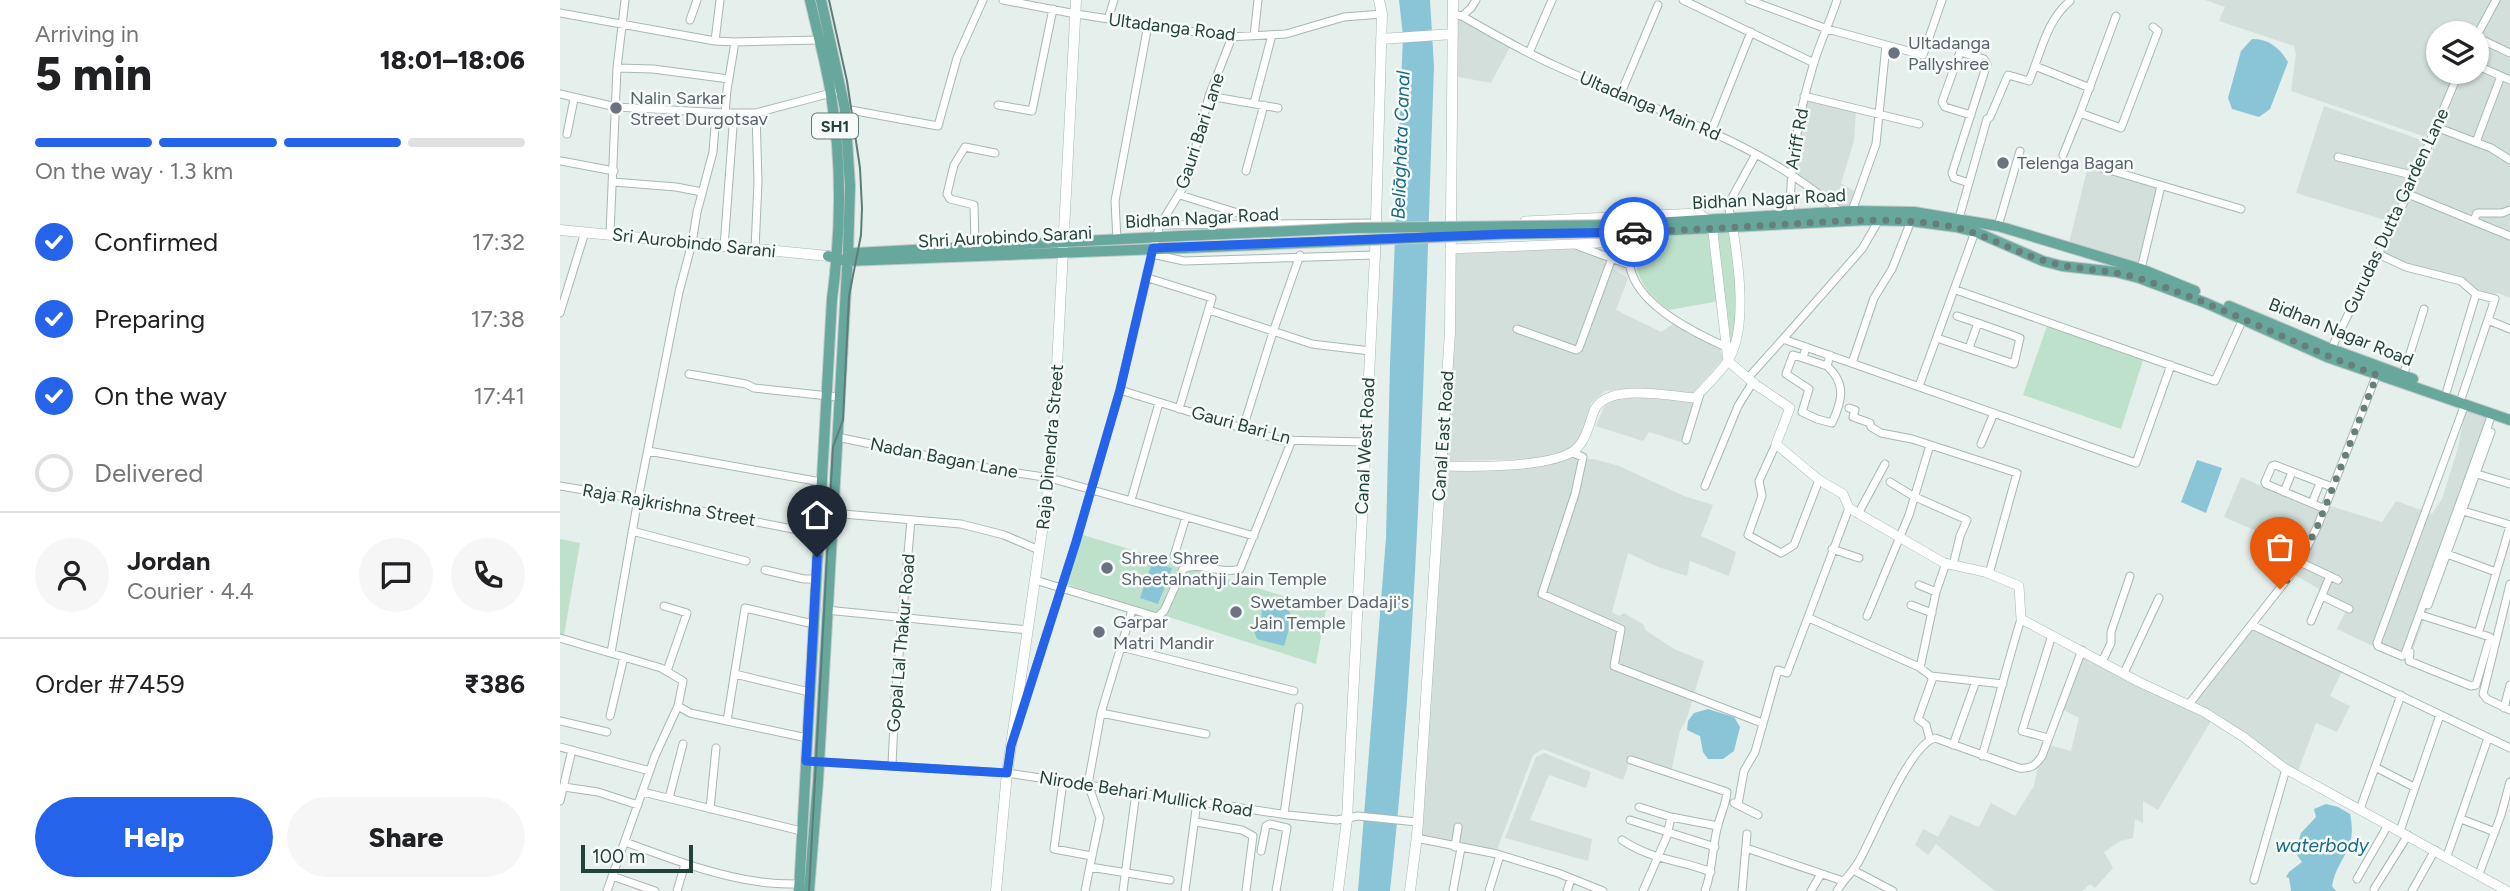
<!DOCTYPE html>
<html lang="en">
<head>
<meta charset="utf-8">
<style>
	body { margin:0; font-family:Figtree,sans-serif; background:#f6f6f6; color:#202124; height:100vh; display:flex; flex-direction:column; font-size:26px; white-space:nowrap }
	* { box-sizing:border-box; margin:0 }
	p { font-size:23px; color:#757577 }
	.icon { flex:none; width:38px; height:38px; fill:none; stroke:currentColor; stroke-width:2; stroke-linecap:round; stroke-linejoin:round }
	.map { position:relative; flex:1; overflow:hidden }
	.details { display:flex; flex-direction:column; background:#fff; width:560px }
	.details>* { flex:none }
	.buttons { position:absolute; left:1866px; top:21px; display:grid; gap:14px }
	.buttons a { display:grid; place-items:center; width:63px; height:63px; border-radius:50%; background:#fff; box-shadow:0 2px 5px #0004; font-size:35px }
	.scale { position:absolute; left:21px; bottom:18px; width:112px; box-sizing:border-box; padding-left:7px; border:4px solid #22433c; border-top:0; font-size:19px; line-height:24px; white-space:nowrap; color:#22433c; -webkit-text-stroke:5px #f6fbf9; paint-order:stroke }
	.pin { position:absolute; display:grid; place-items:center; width:60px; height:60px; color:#fff; margin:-72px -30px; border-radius:50% 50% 50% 0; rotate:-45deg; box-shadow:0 0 7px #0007 }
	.pin .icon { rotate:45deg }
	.courier { position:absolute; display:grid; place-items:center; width:70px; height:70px; margin:-35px; border:5px solid #2563eb; border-radius:50%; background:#fff; color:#222; box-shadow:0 2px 9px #0007 }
	.headline em { font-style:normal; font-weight:800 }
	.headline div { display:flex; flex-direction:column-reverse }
	.headline { display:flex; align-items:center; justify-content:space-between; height:119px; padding:0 35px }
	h1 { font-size:46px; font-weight:800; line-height:52px }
	.bar { display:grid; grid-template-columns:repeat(4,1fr); gap:10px 7px; align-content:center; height:84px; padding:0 35px }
	.bar i { height:9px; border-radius:5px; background:#e0e0e0 }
	.bar .active { background:#2563eb }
	.bar p { grid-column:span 4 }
	.line { display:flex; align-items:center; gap:18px; padding:0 35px; border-top:2px solid #e0e0e0 }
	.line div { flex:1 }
	.round { display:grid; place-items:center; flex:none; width:74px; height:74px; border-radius:37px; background:#f6f6f6 }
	ol { padding:0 35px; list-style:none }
	li { display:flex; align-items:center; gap:21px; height:77px }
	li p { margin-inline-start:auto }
	li .icon { padding:7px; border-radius:50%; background:#2563eb; color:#fff; stroke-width:4 }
	li:last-child { color:#757577 }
	li i { width:38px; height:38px; border:4px solid #e0e0e0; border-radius:50% }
	.primary-button { display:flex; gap:14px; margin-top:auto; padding:14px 35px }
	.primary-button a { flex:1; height:80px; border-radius:42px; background:#2563eb; color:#fff; font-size:28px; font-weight:800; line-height:80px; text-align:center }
	.primary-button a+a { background:#f6f6f6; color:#202124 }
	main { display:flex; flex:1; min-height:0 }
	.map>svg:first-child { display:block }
	.built { fill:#d3dfda }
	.green { fill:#bde1ca }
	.water { fill:#8ac5d7 }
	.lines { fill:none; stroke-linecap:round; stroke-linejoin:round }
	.minor-casing { stroke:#a7b8b3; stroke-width:9 }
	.tertiary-casing { stroke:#a7b8b3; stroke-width:10 }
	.secondary-casing { stroke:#a2bbb5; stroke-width:11 }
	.primary-casing { stroke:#c1cac8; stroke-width:12 }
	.minor { stroke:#fff; stroke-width:7 }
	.tertiary { stroke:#fff; stroke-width:9 }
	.secondary { stroke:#fff; stroke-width:10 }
	.primary { stroke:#67a79c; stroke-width:10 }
	.tram { stroke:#5d7e78; stroke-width:2 }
	.primary-bridge-casing { stroke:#c1cac8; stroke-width:12; stroke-linecap:butt }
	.primary-bridge { stroke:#67a79c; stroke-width:10 }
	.done { stroke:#667f79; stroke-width:7; stroke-dasharray:0 12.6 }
	.route { stroke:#2563eb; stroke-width:9 }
	.worship-dot { fill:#6b7280; stroke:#f6fbf9; stroke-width:2.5 }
	.labels { text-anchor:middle; stroke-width:5; stroke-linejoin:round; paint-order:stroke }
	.shield { fill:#f6fbf9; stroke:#627a75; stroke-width:2 }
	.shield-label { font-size:16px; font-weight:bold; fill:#22433c }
	.street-label { font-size:18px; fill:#22433c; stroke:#f6fbf9 }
	.worship-label { font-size:18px; fill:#5b616d; stroke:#f6fbf9; text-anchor:start }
	.water-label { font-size:19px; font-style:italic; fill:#186983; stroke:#f6fbf9 }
</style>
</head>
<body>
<main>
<section class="details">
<div class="headline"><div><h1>5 min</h1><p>Arriving in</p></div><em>18:01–18:06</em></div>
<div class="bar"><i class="active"></i><i class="active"></i><i class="active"></i><i></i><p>On the way · 1.3 km</p></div>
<ol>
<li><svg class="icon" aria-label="check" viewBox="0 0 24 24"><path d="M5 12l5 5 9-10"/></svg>Confirmed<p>17:32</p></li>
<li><svg class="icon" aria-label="check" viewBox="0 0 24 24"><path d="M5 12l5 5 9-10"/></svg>Preparing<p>17:38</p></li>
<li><svg class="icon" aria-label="check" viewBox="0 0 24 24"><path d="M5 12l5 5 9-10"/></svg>On the way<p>17:41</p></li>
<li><i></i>Delivered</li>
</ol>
<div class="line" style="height:126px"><a class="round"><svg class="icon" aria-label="person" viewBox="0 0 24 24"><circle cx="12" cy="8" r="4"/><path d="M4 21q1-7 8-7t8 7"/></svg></a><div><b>Jordan</b><p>Courier · 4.4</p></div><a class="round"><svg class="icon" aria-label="chat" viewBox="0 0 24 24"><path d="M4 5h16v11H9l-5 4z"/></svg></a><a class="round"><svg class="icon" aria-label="phone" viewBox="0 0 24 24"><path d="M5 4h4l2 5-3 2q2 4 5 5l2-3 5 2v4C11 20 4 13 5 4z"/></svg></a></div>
<div class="line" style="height:91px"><div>Order #7459</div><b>₹386</b></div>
<div class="primary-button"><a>Help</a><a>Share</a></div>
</section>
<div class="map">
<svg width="1950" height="891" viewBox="0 0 1950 891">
	<rect width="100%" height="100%" fill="#e5efeb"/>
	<!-- built -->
	<path class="built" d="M1645 0H1932L1914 33H1878V72H1895L1866 137 1731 91 1736 54 1734 46 1659 21 1665 7Z
		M1939 0H1950V298L1938 293 1932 296 1918 290 1904 278 1847 264 1822 253 1852 192 1905 72H1916V46Z
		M896 17 951 45 931 83 894 76Z
		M1246 99 1296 111 1294 141 1281 183 1296 192 1287 216 1233 172Z
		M1764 106 1867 142 1832 222 1736 193Z
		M1528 166 1598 187 1578 269 1508 247Z
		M1036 247 1045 264 1068 278 1056 310 1101 332 1113 324 1160 349 1163 359 1133 393 1069 389 1045 391 1031 403 1023 431 1015 445 1005 451 974 459 885 461 894 254Z
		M1059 396 1135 398V406L1121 442 1089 432 1083 441 1036 426 1047 400Z
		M1906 405 1932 416 1912 490 1848 663 1777 629 1788 606 1735 575 1758 535 1770 506 1822 522 1836 501 1872 514 1882 499 1898 448Z
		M1010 454 1022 459H1034L1059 466 1124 496 1153 505 1141 536 1176 552 1169 576 1130 561 1127 576 1098 567 1068 553 1052 612 1059 616 1064 613 1084 625 1085 630 1114 649 1144 661 1127 718 1120 731 1111 772 1071 757 1063 780 983 749 973 755 936 852 859 837 882 467 932 468Z
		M1681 477 1760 512 1740 550 1664 517Z
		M1692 628 1782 671 1770 696 1790 706 1777 732 1756 723 1738 771 1631 703Z
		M1523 653 1652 719 1598 810 1583 801V823L1575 819 1573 838 1560 841 1544 852 1553 868 1535 888 1530 884 1522 891H1435L1376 844 1368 855 1355 845 1363 829 1378 837 1390 815 1419 827 1431 803 1455 816 1474 786 1478 766 1489 745 1511 751 1519 718 1502 709Z
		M984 753 1031 772 1026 788 989 775 970 820 1032 839 1028 861 945 838 976 757Z"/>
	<!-- green -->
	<path class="green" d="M1171 227 1179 303 1177 323 1169 353 1156 229Z
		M1151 229 1159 301 1109 310C1078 287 1077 274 1070 237Z
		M1488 323 1584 357 1561 429 1463 395Z
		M523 535 766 609 756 664 506 584Z
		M0 539 20 543 4 635 0 634Z"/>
	<!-- water -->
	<path class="water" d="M839 0H870L874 66C864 341 860 617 830 891H798L826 538 830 364 843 36Z
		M1692 39C1709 39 1719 47 1728 62L1710 109 1699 117 1672 109 1668 98 1681 51Z
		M1637 460 1662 468 1646 513 1621 502Z
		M592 563 612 568 598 604 580 598Z
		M709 604 729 610 732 619 724 646 697 639 694 631 701 624 702 607Z
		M1148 709 1174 717 1180 727 1174 751 1163 759H1148L1143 752 1140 736 1127 730 1128 721 1134 713Z
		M1766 804 1778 807 1790 814C1798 851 1778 855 1772 886L1776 891H1731L1729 878 1726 877 1729 872 1742 862 1735 852 1741 833 1756 817 1754 809Z"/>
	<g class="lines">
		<!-- minor casing -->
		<g class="minor-casing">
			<path id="minor" d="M443 0 516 14 668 37 726 34 784 17 822 14
				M1123 0 1254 63
				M1189 0 1267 29 1363 55 1382 0
				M0 13 155 41 175 42 259 40
				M893 14 902 16C933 34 964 52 996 66 1075 103 1160 128 1233 176 1249 187 1266 198 1280 212
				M902 16 911 8 916 0
				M548 19 554 0
				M130 20 137 0
				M694 36 698 0
				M1916 37 1936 0
				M1916 37 1950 53
				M155 41 160 0
				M969 53 992 0
				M1916 65 1950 80
				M1475 66 1530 88
				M57 68 93 69 169 79
				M1061 93 1098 5
				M0 94 56 107 165 113H196L275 92
				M649 96 718 108
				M1244 96 1359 124
				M694 103 712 35
				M438 105 472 111 493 9
				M285 109 378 126 397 58 423 0
				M165 113 167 90 175 42
				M1520 113 1556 16
				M1876 127 1931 148 1950 160
				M1151 132 1191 32
				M7 134 14 99
				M1916 142 1941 76
				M1503 155 1520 113 1561 128 1598 31 1593 27
				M1778 157 1856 176
				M1 161 54 171
				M1529 164 1681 209
				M686 171 704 105
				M53 182 116 187 142 192
				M1409 183 1394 178 1392 173 1427 64 1424 59 1400 52 1382 102 1385 107 1411 115
				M1848 194 1950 236
				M620 195 681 214
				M1292 211 1316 144 1326 45
				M1230 216C1230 165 1238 115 1253 66 1259 44 1270 22 1277 0
				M1171 218 1168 205 1196 154
				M1399 218 1427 119 1430 117 1448 75 1469 81C1481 53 1486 21 1510 1
				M1914 220 1917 213H1942L1950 210
				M600 225 816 223
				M1438 226 1460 151
				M50 234 57 68 65 0
				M1065 236C1067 248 1068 263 1072 274 1084 308 1135 333 1166 347
				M557 240 555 201 588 25
				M1018 246 1070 265
				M164 247 174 113
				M415 247 414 205 390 199 387 194 394 165 405 147 435 153
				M195 249 198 182 196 113
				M592 254 624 261 815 255
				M1818 254 1846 267 1901 281 1916 294 1935 299 1902 396
				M1581 269 1601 186
				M588 278 652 298 619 409
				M1396 290 1655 381 1683 319
				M649 310 752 344 810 351
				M0 313 25 232
				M1397 316 1418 323
				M1928 320 1950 329
				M957 329 1016 350 1019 348 1052 258
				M1377 338 1454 364 1460 338 1418 323 1409 348
				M1223 339 1302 249 1319 220
				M1246 347 1243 358 1233 355 1226 374 1249 389 1242 412 1257 419 1272 423C1282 401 1287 384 1267 366L1270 355
				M1771 349 1848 194 1899 72
				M1243 358 1267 366
				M1292 363 1314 298 1332 269 1351 221
				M129 374 186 384 194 388 278 397
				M1843 376 1864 309
				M1188 378 1223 339 1576 463 1611 365
				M1359 386 1416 229
				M560 390 720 440 805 442
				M1887 390 1916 294
				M1905 404 1817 643 1818 646 1842 656 1845 654 1932 414
				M1289 408 1295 410 1293 417 1310 423 1311 427 1321 433 1352 439 1457 473 1429 574
				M683 428 713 332 740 255
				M277 437 432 469 490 478 694 536
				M1126 440 1140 394
				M1216 444 1199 481 1202 496 1188 535 1221 553 1234 545 1259 480
				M1421 444 1434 413
				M88 451 261 482
				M1010 452 1023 457 1015 494 982 594 1061 629 1054 666 1202 723
				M1917 474 1950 484
				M1330 482 1353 496 1407 520 1400 536 1393 565
				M0 486 95 502 258 534H270
				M1145 486 1178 406 1193 382
				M1724 492 1732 472
				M571 500 599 403
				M1752 503 1760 483
				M1765 509 1706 484 1705 482 1712 466 1715 465 1772 487
				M1903 511 1950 525
				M271 513 401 524 444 535 479 550
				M1298 514 1325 464
				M72 531 186 561
				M1272 549 1299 558
				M1887 554 1936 572
				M614 556 626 517
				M1740 562 1778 580
				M205 570 244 579H255
				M475 580 597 617 604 611 623 569C641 561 660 575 680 569L732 440
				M1950 584 1923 694 1927 699 1950 710
				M1359 585 1376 592
				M1762 596 1789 609
				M1351 605 1372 613
				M1868 605 1931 432
				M104 606 127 613 107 671
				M266 610 468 630
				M1307 616 1349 515 1370 445
				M1249 618 1359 667 1371 676 1372 680 1358 719 1366 725 1370 740
				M1751 621 1770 576
				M1692 625 1950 748
				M1919 631 1950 526
				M0 638 101 668 123 681 118 706 130 713 247 738
				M561 647 734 691
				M1850 652 1849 661 1911 686 1916 685 1930 637 1864 616
				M51 653 78 499 119 292 132 243 137 212 153 152 156 113
				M1542 662 1551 643V632L1570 576
				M1360 668 1376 592 1386 563
				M1564 673 1599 598
				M175 674 249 692
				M1371 676 1443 684
				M1629 704 1739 564 1758 525 1818 371
				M1944 708 1950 685
				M541 713 646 734
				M50 716 64 657
				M0 721 47 732
				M167 721 185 608 253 624
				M457 728 516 542 560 390 596 238 600 225 627 181 649 96 672 37
				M1488 738 1462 731 1492 635
				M1393 745 1416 681
				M0 747 90 771
				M1422 756C1436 710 1447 664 1461 619
				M1071 760 1167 792C1166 804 1161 813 1158 825 1152 847 1153 869 1145 891
				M246 761 447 773 728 815 777 820 798 816 857 822
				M332 765 335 699 351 520
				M1815 767 1854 787
				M503 781 494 849 532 856 525 891
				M4 787 38 792 78 805
				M83 792 241 831
				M109 798 123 744
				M0 801 12 750
				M1174 803 1198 815
				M1178 804 1184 771 1195 752 1218 670 1227 673 1289 508
				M1079 807 1111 817 1158 826
				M150 809 156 748
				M1800 809 1841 695
				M724 814 739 707
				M1901 819 1935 832
				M1070 820 1155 847
				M636 822 682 830 693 836 686 891
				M1840 831 1880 715
				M856 838 937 854 998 873 1043 891
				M1062 840C1093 861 1119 859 1151 872
				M65 842C109 858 154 876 201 882 213 884 226 884 239 884
				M895 847 898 827
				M1186 848 1283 881
				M701 851 706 826 710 824 727 828 716 891
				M532 856 540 818 528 784 541 713 572 610
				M1887 856 1928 738
				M530 867 610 880
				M1293 870 1333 891
				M1919 874 1941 815 1950 782
				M52 876 95 891
				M1797 879 1828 825
				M1694 880 1726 769
				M1814 889 1848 835
				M47 891 95 756 118 706
				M117 891 125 864
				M563 891 576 792
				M625 891 637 802
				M893 891 901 848
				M929 891 940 855
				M1007 891 1011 879
				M1083 891 1107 836 1111 817
				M1182 891 1187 834
				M1251 891 1261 874
				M1277 891C1284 879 1293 872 1299 861 1314 835 1349 745 1375 738L1459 768C1471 769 1475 766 1482 756L1522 650
				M1852 891 1875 850"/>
		</g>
		<!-- tertiary casing -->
		<g class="tertiary-casing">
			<path id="tertiary" d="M965 221 1138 213 1147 219
				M1152 224 1168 361 1196 385 1230 408 1216 444 1259 480 1283 494 1289 508 1384 563 1425 572 1459 586 1461 619 1579 682 1644 712 1685 738 1724 768 1947 891
				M890 249 1039 243 1069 235
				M881 466C911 467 991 468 1015 450 1026 441 1029 424 1034 411 1046 382 1109 396 1135 398 1146 386 1158 375 1167 362 1189 330 1178 260 1172 223"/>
		</g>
		<!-- secondary casing -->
		<g class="secondary-casing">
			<path id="secondary" d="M821 39 893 34
				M0 230 268 256
				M436 891 447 773 492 462 516 0
				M778 891 787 819 815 255 822 14 819 0
				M850 891 857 836 890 332 893 0"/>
		</g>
		<!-- primary casing -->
		<g class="primary-casing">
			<path id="primary" d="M1062 225 1292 211 1354 212 1438 226 1581 269 1635 291
				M946 234 1075 232 1307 220 1351 221 1396 227 1416 232 1483 261 1502 266 1556 272 1579 278 1646 303 1767 357 1950 420
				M295 253 621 236
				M268 256 286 261 624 248
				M1669 306 1771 349 1853 379
				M239 891 272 299C281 232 282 162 271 95 266 63 257 31 250 0
				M249 891 258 781 288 253 290 186 285 109 261 0"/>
		</g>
		<!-- minor -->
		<use href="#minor" class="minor"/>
		<!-- tertiary -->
		<use href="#tertiary" class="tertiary"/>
		<!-- secondary -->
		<use href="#secondary" class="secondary"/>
		<!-- primary -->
		<use href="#primary" class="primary"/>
		<!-- tram -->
		<path class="tram" d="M249 891 273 447 283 420 289 296 301 235 302 208 300 168 287 81 269 0"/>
		<!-- primary-bridge casing -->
		<g class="primary-bridge-casing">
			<path id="primary-bridge" d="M621 236 794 228 1062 225
				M624 248 946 234"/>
		</g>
		<!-- primary-bridge -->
		<use href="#primary-bridge" class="primary-bridge"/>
	</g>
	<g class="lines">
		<!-- done -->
		<path class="done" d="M1074 232C1120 230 1167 228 1212 225 1269 222 1326 216 1382 225 1418 230 1448 249 1482 260 1514 271 1548 268 1581 279 1661 305 1737 346 1817 375L1758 525 1739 564 1720 589"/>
		<!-- route -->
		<path class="route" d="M257 557 246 761 447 773 451 746 516 542 560 390 593 248 946 234 1074 232"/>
	</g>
	<!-- markers -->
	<g class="worship-dot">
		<circle cx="1334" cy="53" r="7"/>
		<circle cx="56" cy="108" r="7"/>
		<circle cx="1443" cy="163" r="7"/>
		<circle cx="547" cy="568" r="7"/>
		<circle cx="676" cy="612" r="7"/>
		<circle cx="539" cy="632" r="7"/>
	</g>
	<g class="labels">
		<!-- shield labels -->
		<rect class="shield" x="252" y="113.5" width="46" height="25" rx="5"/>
		<g class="shield-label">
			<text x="275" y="132">SH1</text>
		</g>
		<!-- street labels -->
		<g class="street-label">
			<text transform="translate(612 27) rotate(7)" y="6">Ultadanga Road</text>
			<text transform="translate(1090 106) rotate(23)" y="6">Ultadanga Main Rd</text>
			<text transform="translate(640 131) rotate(-72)" y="6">Gauri Bari Lane</text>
			<text transform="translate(1237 139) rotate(-80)" y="6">Ariff Rd</text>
			<text transform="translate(1209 199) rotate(-3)" y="6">Bidhan Nagar Road</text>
			<text transform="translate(1836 211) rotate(-65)" y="6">Gurudas Dutta Garden Lane</text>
			<text transform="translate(642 218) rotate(-3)" y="6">Bidhan Nagar Road</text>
			<text transform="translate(445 237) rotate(-3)" y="6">Shri Aurobindo Sarani</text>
			<text transform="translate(134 243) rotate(6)" y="6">Sri Aurobindo Sarani</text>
			<text transform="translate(1781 332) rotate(22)" y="6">Bidhan Nagar Road</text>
			<text transform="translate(681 425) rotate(15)" y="6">Gauri Bari Ln</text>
			<text transform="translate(883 436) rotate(-86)" y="6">Canal East Road</text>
			<text transform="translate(805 446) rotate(-87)" y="6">Canal West Road</text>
			<text transform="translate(490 447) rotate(-85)" y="6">Raja Dinendra Street</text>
			<text transform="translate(384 458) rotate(11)" y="6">Nadan Bagan Lane</text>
			<text transform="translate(109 505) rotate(10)" y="6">Raja Rajkrishna Street</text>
			<text transform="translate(341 643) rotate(-85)" y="6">Gopal Lal Thakur Road</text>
			<text transform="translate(586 794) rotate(9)" y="6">Nirode Behari Mullick Road</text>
		</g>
		<!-- worship labels -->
		<g class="worship-label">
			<text x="1348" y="49">Ultadanga<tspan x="1348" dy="21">Pallyshree</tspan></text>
			<text x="70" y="104">Nalin Sarkar<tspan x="70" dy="21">Street Durgotsav</tspan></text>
			<text x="1457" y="169">Telenga Bagan</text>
			<text x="561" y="564">Shree Shree<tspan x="561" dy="21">Sheetalnathji Jain Temple</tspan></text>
			<text x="690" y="608">Swetamber Dadaji's<tspan x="690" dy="21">Jain Temple</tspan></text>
			<text x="553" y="628">Garpar<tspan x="553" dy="21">Matri Mandir</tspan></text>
		</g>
		<!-- water labels -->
		<g class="water-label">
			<text transform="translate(840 145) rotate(-88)" y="7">Beliāghāta Canal</text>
			<text x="1762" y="852">waterbody</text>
		</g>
	</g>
</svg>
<div class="buttons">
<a><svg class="icon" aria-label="layers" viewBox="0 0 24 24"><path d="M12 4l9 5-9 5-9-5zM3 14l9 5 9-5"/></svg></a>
</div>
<div class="scale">100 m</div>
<div class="pin" style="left:1720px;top:589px;background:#ea580c"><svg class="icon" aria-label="bag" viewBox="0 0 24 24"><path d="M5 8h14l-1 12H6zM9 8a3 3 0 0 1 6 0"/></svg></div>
<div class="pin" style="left:257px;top:557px;background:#1f2937"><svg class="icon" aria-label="home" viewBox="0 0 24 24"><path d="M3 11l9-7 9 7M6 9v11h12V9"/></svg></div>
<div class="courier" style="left:1074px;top:232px"><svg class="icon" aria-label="car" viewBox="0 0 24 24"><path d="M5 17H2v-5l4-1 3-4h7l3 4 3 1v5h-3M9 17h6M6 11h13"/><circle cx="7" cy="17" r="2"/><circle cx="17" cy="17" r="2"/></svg></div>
</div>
</main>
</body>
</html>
